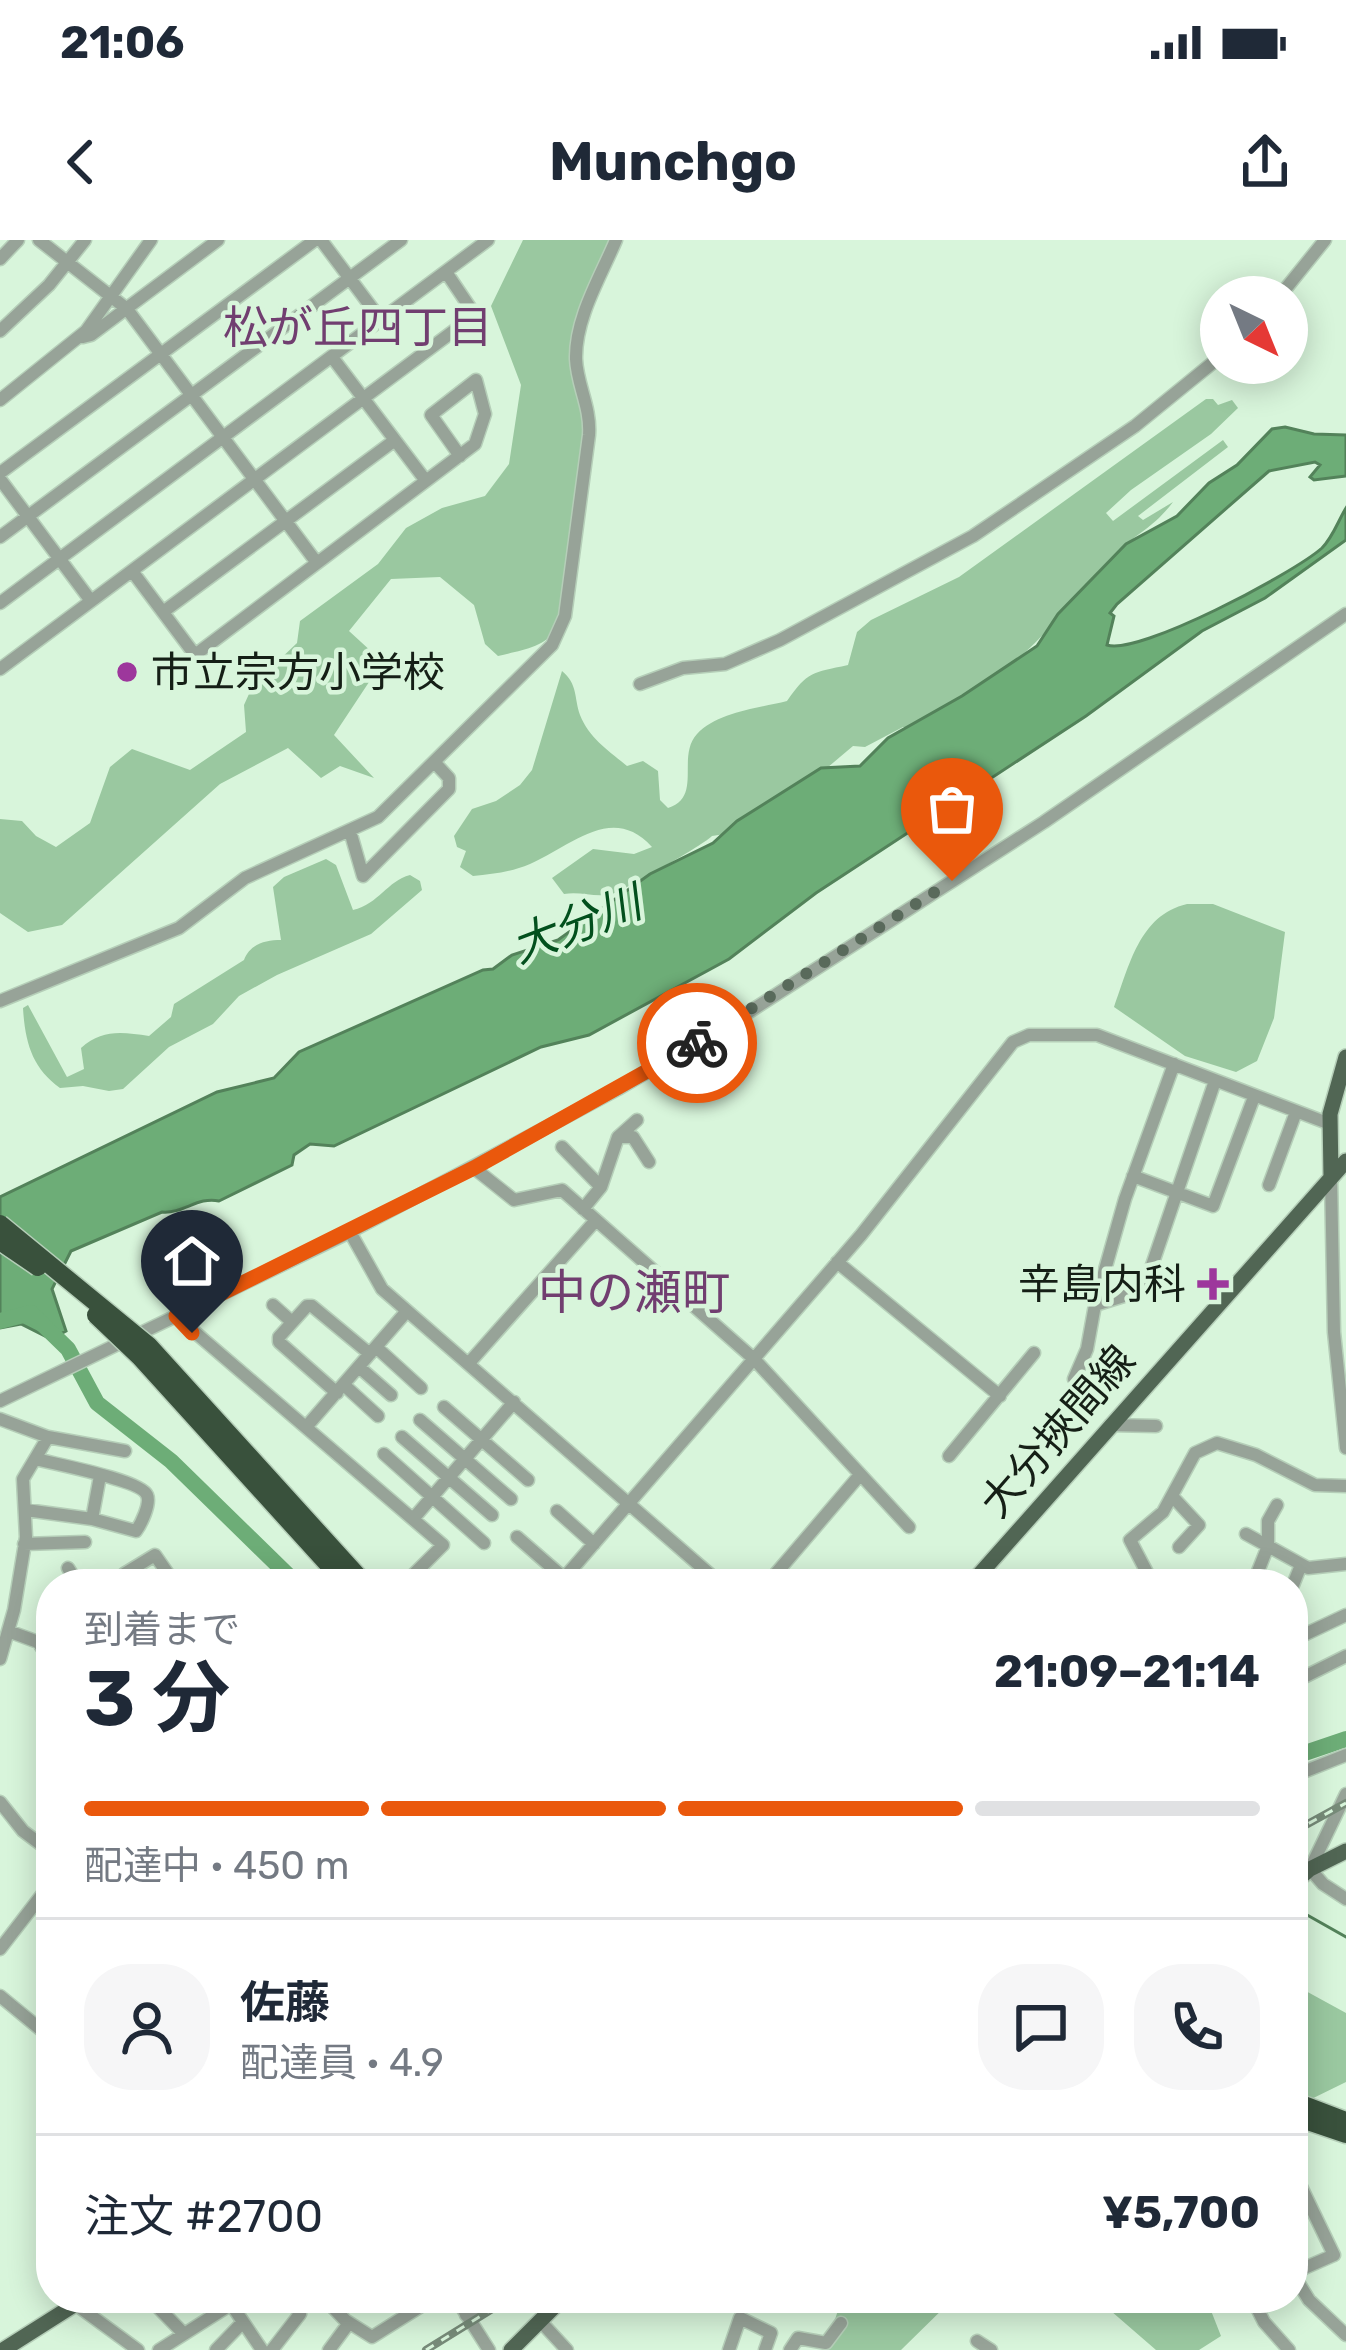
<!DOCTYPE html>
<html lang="ja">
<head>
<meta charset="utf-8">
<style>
	body { margin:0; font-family:Rubik,"Noto Sans JP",sans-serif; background:#f6f6f7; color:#1f2937; height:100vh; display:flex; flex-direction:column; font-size:45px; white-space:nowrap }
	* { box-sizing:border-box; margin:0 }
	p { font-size:39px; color:#747a83 }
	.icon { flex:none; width:66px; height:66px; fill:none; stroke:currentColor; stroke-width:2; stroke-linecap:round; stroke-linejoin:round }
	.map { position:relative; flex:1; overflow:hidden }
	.panel { position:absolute; left:36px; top:1329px; width:1272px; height:744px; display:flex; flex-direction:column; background:#fff; border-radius:48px; box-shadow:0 6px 30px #0003 }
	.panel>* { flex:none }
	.needle { width:78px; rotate:137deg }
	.buttons { position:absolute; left:1200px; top:36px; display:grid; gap:24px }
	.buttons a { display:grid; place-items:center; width:108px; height:108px; border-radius:50%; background:#fff; box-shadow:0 6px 30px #0003; font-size:60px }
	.pin { position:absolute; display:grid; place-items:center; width:102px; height:102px; color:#fff; margin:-123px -51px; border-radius:50% 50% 50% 0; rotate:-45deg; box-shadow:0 0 12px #0007 }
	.pin .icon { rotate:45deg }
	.courier { position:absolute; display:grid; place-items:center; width:120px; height:120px; margin:-60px; border:9px solid #ea580c; border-radius:50%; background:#fff; color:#222; box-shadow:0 3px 15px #0007 }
	.head em { font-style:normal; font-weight:700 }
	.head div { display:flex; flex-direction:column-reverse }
	.head { display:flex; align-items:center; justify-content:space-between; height:204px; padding:0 48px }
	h1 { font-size:78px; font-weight:700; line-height:90px }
	.bar { display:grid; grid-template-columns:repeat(4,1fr); gap:18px 12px; align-content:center; height:144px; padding:0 48px }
	.bar i { height:15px; border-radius:9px; background:#e0e1e3 }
	.bar .on { background:#ea580c }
	.bar p { grid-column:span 4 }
	.line { display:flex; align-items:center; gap:30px; padding:0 48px; border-top:3px solid #e0e1e3 }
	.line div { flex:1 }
	.round { display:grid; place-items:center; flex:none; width:126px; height:126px; border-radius:48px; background:#f6f6f7 }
	.status { display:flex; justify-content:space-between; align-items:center; height:84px; padding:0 60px; background:#fff; direction:ltr }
	.status svg { height:33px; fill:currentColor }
	header { display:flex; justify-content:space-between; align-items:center; height:156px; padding:0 48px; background:#fff; font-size:54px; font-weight:700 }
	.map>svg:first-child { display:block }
	.green { fill:#9ac8a0 }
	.water { fill:#6dad77; stroke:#53825a; stroke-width:3 }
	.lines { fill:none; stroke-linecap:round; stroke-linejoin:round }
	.stream { stroke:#53825a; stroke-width:3 }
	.river { stroke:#6dad77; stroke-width:16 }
	.minor-casing { stroke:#b5ceb8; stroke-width:15 }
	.major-casing { stroke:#b5ceb8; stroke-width:18 }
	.highway-casing { stroke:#b5ceb8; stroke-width:21 }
	.minor { stroke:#97a398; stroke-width:12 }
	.major { stroke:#516654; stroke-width:15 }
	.highway { stroke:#39513c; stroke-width:18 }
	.rail-casing { stroke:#778b79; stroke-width:8 }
	.rail { stroke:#d8f5db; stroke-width:3; stroke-dasharray:9; stroke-linecap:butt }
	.highway-bridge-casing { stroke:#b5ceb8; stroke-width:21; stroke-linecap:butt }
	.highway-bridge { stroke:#39513c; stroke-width:18 }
	.done { stroke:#596a5b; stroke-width:12; stroke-dasharray:0 21.6 }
	.route { stroke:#ea580c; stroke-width:15 }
	.poi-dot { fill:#9d379c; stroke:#d8f5db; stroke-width:4.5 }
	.labels { text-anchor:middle; stroke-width:9; stroke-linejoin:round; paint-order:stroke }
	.poi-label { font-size:42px; fill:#151f16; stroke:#d8f5db; text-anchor:start }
	.street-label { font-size:42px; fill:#151f16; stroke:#d8f5db }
	.neighbourhood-label { font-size:45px; fill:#713e70; stroke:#d8f5db }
	.water-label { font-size:45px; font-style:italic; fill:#02501d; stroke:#d8f5db }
	.quarter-label { font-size:48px; fill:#713e70; stroke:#d8f5db }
</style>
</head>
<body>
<div class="status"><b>21:06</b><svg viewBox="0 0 49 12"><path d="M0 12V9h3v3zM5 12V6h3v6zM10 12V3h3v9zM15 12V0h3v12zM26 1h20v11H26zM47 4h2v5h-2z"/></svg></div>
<header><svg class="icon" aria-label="back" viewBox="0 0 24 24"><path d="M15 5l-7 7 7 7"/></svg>Munchgo<svg class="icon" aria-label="share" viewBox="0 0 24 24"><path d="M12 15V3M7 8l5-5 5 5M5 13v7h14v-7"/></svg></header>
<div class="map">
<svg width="1346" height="2110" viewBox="0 0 1346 2110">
	<rect width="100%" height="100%" fill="#d8f5db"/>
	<!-- green -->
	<path class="green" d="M523 0H610C596 33 576 69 570 105 566 135 582 157 584 186 586 216 568 366 555 389 546 408 517 411 498 416L485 404 474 365 440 337 391 339 349 391 373 413 375 433 334 495 374 538 340 526 321 538 288 508 220 544 62 685 28 692 0 673V579L22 581 36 596 56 607 90 583 110 527 132 509 190 530 246 492 244 465 253 445 297 403 300 381 378 324 406 288 442 268 485 256 509 224 521 145 491 66Z
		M1206 159H1213L1218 165 1232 160 1238 168 1211 194 1131 250 1106 273 1113 281 1223 200 1228 207 1138 276 1143 280 1173 262C1154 287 1139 292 1118 311 1079 347 1051 394 1009 426 975 452 940 465 909 488L903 487 865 507 853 506 808 544 725 594 712 596C706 603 622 652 612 654 595 658 581 651 564 654L552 638 593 609 634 614 652 607C612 563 572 606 530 624 511 632 493 634 473 636L460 627 466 611 457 607 454 596 472 569 496 561 520 545 532 530 562 431C578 444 574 458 580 475 589 498 609 511 627 526L643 521 658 531 660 560 668 568C703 557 676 517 697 494 717 472 759 468 787 461 808 431 812 433 848 425L857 392 871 380 959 337Z
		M326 619 336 625 353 670C379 664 387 641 410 635L420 641 422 650 371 694 277 735 239 756 213 784 169 807 123 849 109 851 83 846 60 848C32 828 25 802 23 768L28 765 67 837 84 829 81 808C102 789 122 792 149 796L171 777 174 764 244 720C250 704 265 700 281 700L273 647 284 637Z
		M1187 664H1213L1285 692 1274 778 1257 821 1236 832 1185 816 1114 767C1129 727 1139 675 1187 664Z
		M1293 1744 1346 1773V1842L1293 1868Z
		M842 2058H954L901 2110H825Z
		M1096 2058H1206L1221 2096 1199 2110H1156Z"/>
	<!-- water -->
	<path class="water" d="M1285 187 1314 194 1346 195V236L1314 240 1310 237 1320 225 1315 222 1269 231 1117 364 1110 373 1114 376 1107 405C1138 416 1294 333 1322 308 1333 297 1338 281 1346 268V300L1265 358 1202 391 1086 476 816 653 729 719 589 795 541 807 334 906 310 904 294 915 292 925 219 961C198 956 183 974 162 972L71 1011 52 1049 66 1091 51 1099 21 1084 0 1088V957L217 852 274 838 299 812 483 730 493 729 512 715 558 700 650 634 713 603 737 581 821 528 860 526 888 498 962 456 1037 406 1058 374 1126 304 1177 276 1209 243 1237 225 1272 189Z"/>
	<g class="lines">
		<!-- stream -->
		<path class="stream" d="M1293 1667 1346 1697"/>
		<!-- river -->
		<path class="river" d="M0 1081 31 1073 68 1109 97 1163 171 1221 297 1344
			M1293 1517 1346 1499"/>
		<!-- minor casing -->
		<g class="minor-casing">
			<path id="minor" d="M39 0 127 69 317 323
				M321 0 381 80
				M0 19 18 0
				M1279 57 1325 0
				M0 91 49 45 85 0
				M83 97 91 95 218 0
				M332 117 426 241
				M0 160 86 91 151 0
				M0 233 315 0
				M0 239 91 361
				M0 297 401 0
				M132 331 195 415 475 204 485 174 476 140 431 175 460 216
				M0 363 488 0
				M163 372 395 200
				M0 429 475 75 446 32
				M640 444 683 428 725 424 780 400 973 296 1135 186 1221 116
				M350 591 363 636 449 549V538L435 523
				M0 761 179 688 245 638 378 577 552 405 565 376 589 195C591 167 577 145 576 119 575 78 601 36 616 0
				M619 897H633L649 922
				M562 907 601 947 583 969
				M474 928 514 960 562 950 754 1119 909 1287
				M1133 936 1213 966 1254 857
				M1331 938 1334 1092 1346 1208
				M1269 945 1296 872
				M601 947 618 897 637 880
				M350 992 382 1049 721 1344
				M837 1022 1000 1156
				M273 1065 292 1082
				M1095 1065 1130 1054 1147 1040 1215 841
				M176 1076 443 1305 404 1344
				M376 1107 421 1148
				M469 1123 596 980
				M359 1127 391 1155
				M1074 1139 1087 1109 1095 1065 1125 959 1174 824
				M344 1145 378 1176
				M337 1153 279 1102V1097L307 1066H312L370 1114
				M0 1161 350 992 618 849 749 772 1044 582 1346 374
				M444 1167 528 1240
				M0 1179 48 1197
				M420 1180 511 1259
				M1110 1185 1156 1186
				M307 1186 407 1071
				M402 1197 492 1275
				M384 1214 484 1303
				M949 1216 1034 1113
				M1172 1256 1199 1285 1179 1307
				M26 1270 92 1279 136 1291C141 1284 151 1264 147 1255 141 1240 54 1224 36 1219
				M557 1271 594 1304
				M92 1279 100 1236
				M413 1279 514 1162
				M1246 1294 1308 1328 1346 1324
				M517 1297 564 1338
				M24 1304 85 1302
				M68 1328 78 1344
				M124 1334 155 1315 175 1344
				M559 1344 861 995 1013 802 1029 795H1097L1330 884
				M767 1344 859 1236
				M1153 1344 1130 1300 1163 1272 1195 1213 1217 1203 1256 1215 1315 1245 1346 1246
				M1253 1344 1268 1306V1281L1277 1265
				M1293 1345 1301 1325
				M8 1391 38 1402 51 1421
				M1293 1400 1346 1375
				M1293 1413 1304 1437 1346 1416
				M0 1419 14 1370 26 1297 23 1239 48 1197 125 1211
				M1293 1536 1346 1515
				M1346 1554 1310 1629 1323 1644 1346 1659
				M0 1562 23 1591 51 1612
				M0 1709 51 1643
				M0 1756 51 1798
				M1293 1930 1334 2015 1293 2033
				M1293 2034 1309 2060 1346 2095
				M149 2058 184 2094
				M324 2058 345 2080 372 2097 434 2058
				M456 2058 489 2110
				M1252 2058 1264 2082 1289 2110
				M75 2064 138 2110
				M231 2064 262 2110
				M466 2075 492 2058
				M542 2083 567 2110
				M977 2101 991 2110
				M159 2110 241 2058
				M216 2110 243 2082
				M272 2110 300 2074 290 2058
				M329 2110 349 2083
				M729 2110 740 2078 771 2093 765 2110
				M790 2110 798 2098 826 2103 841 2083"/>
		</g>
		<!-- major casing -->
		<g class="major-casing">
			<path id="major" d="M1331 937 1330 874 1346 817
				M971 1344 1346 921
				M1293 1644 1310 1629 1346 1611
				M3 2110 85 2058
				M511 2110 563 2058"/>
		</g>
		<!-- highway casing -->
		<g class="highway-casing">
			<path id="highway" d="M1293 1861 1346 1881
				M1293 1876 1346 1894"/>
		</g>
		<!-- minor -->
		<use href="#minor" class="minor"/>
		<!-- major -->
		<use href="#major" class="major"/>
		<!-- highway -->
		<use href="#highway" class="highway"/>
		<!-- rail casing -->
		<g class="rail-casing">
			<path id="rail" d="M1293 1592 1346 1563
				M426 2110 510 2058"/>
		</g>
		<!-- rail -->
		<use href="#rail" class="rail"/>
		<!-- highway-bridge casing -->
		<g class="highway-bridge-casing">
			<path id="highway-bridge" d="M0 984 149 1106 365 1344
				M0 1001 38 1027
				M96 1075 140 1117 346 1344"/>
		</g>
		<!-- highway-bridge -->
		<use href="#highway-bridge" class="highway-bridge"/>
	</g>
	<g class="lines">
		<!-- done -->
		<path class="done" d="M697 803 952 641"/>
		<!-- route -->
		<path class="route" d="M192 1093 176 1076 474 928 697 803"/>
	</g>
	<!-- markers -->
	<g class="poi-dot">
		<circle cx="127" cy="432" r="12"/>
		<path d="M1207 1026h12v12h12v12h-12v12h-12v-12h-12v-12h12z"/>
	</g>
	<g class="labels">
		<!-- poi labels -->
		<g class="poi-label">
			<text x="151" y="447">市立宗方小学校</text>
			<text x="1186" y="1059" text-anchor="end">辛島内科</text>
		</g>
		<!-- street labels -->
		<g class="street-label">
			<text transform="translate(1057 1191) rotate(-49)" y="15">大分挾間線</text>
		</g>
		<!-- neighbourhood labels -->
		<g class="neighbourhood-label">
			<text x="358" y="103">松が丘四丁目</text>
		</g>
		<!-- water labels -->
		<g class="water-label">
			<text transform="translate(576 684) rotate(-21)" y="16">大分川</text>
		</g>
		<!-- quarter labels -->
		<g class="quarter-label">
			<text x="634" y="1069">中の瀬町</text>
		</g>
	</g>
</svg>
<div class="buttons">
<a><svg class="needle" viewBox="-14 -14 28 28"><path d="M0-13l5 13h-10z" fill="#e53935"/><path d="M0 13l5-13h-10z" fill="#747a83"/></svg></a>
</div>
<div class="pin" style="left:952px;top:641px;background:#ea580c"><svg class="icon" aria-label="bag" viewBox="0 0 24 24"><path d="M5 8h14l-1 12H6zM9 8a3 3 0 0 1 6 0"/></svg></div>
<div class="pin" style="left:192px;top:1093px;background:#1f2937"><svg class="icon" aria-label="home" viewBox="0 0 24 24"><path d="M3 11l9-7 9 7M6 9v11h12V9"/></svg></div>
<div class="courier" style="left:697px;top:803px"><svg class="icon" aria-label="bike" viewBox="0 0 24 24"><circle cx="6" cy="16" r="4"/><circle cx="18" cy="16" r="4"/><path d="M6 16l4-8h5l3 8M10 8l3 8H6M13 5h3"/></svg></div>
<section class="panel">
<div class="head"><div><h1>3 分</h1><p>到着まで</p></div><em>21:09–21:14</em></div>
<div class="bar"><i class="on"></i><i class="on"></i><i class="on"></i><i></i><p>配達中 · 450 m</p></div>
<div class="line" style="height:216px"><a class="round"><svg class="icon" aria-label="person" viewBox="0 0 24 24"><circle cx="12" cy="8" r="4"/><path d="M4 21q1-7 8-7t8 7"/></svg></a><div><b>佐藤</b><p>配達員 · 4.9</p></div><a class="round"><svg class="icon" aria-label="chat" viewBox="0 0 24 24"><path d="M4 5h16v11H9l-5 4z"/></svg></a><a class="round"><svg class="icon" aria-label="phone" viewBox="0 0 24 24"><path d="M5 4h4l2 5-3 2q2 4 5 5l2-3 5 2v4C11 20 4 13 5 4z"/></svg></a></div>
<div class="line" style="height:156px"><div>注文 #2700</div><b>¥5,700</b></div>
</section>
</div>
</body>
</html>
